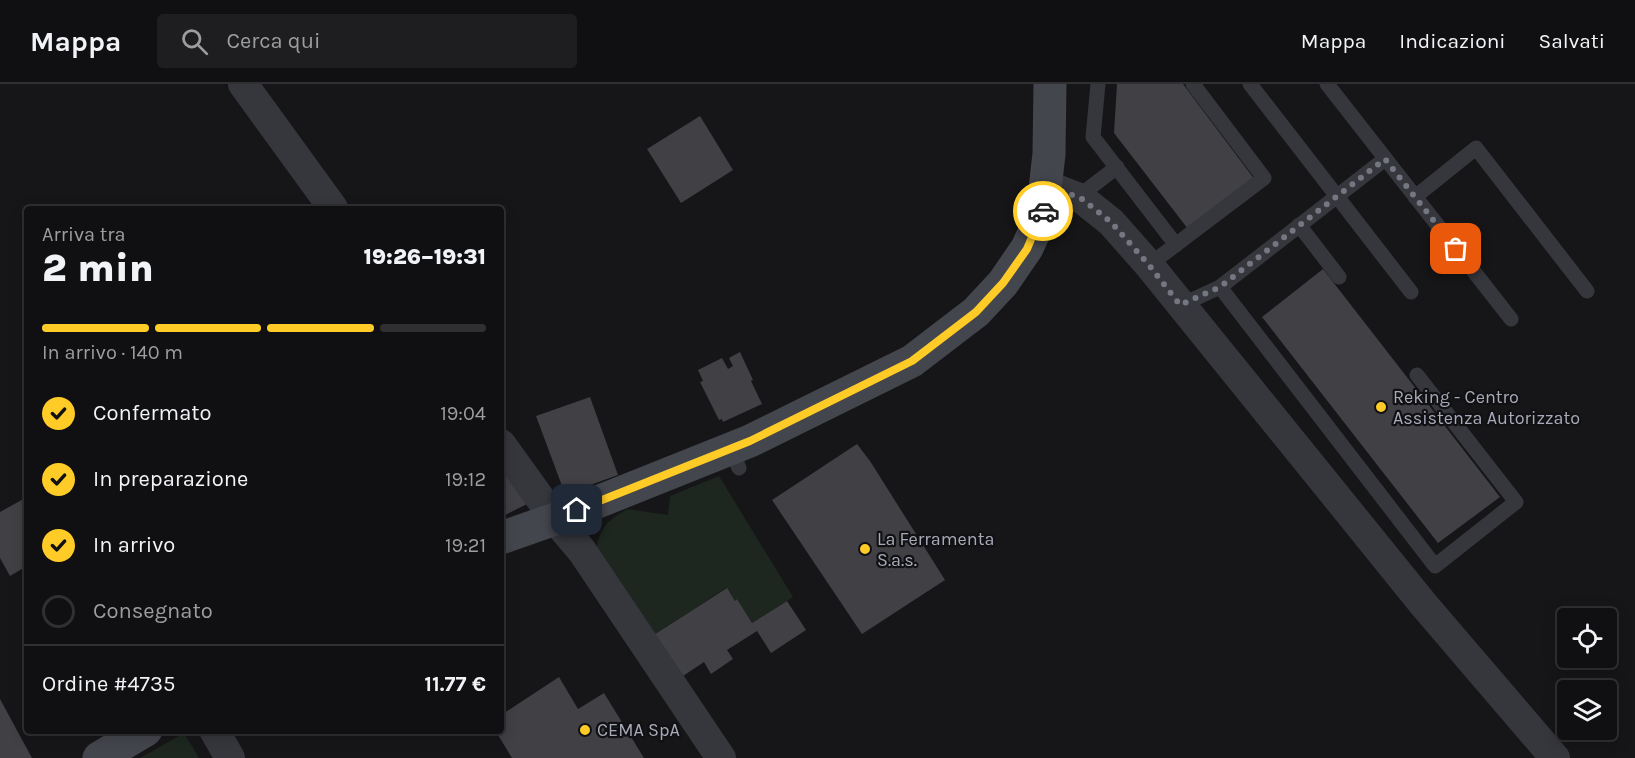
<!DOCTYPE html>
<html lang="it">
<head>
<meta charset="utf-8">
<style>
	body { margin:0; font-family:Karla,sans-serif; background:#1e1e20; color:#f1f3f6; height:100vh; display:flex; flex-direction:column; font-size:22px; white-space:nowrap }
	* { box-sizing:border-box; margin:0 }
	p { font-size:20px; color:#9c9d9f }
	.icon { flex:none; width:33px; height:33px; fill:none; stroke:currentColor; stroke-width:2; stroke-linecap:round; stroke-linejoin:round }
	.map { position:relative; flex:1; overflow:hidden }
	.drawer { position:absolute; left:24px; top:122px; width:480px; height:528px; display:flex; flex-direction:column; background:#101012; border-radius:6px; box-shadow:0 3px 15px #0003,0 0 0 2px #303032 }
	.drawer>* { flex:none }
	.fabs { position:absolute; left:1557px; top:524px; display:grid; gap:12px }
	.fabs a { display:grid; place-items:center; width:60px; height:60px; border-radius:6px; background:#101012; box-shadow:0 3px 15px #0003,0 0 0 2px #303032; font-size:30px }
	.pin { position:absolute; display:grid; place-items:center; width:51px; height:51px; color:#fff; margin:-26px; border-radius:12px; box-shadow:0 3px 9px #0006 }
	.courier { position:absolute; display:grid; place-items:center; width:60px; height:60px; margin:-30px; border:4px solid #ffcb27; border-radius:50%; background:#fff; color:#222; box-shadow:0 2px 8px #0007 }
	.summary em { font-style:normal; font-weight:800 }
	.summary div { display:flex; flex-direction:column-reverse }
	.summary { display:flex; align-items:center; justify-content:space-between; height:102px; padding:0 18px }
	h1 { font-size:39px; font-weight:800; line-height:45px }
	.bar { display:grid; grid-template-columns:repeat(4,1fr); gap:9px 6px; align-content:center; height:72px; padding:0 18px }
	.bar i { height:8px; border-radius:4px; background:#303032 }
	.bar .selected { background:#ffcb27 }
	.bar p { grid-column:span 4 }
	.line { display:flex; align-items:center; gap:15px; padding:0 18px; border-top:2px solid #303032 }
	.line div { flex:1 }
	ol { padding:0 18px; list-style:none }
	li { display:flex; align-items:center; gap:18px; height:66px }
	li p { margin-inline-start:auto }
	li .icon { padding:6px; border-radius:50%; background:#ffcb27; color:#111; stroke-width:4 }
	li:last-child { color:#9c9d9f }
	li i { width:33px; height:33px; border:3px solid #303032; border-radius:50% }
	header { display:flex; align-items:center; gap:36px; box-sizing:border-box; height:84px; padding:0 30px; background:#101012; border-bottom:2px solid #303032 }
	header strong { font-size:28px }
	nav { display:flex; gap:33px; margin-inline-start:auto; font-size:21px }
	.search { width:420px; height:54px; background:#1e1e20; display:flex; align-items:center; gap:15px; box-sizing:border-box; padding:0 21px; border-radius:6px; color:#9c9d9f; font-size:22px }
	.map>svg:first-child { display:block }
	.green { fill:#1d261f }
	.building { fill:#404045 }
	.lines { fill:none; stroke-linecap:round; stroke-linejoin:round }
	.lane { stroke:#36373d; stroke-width:15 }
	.street { stroke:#36373d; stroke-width:30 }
	.secondary { stroke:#44464d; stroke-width:33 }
	.done { stroke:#747681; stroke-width:6; stroke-dasharray:0 10.8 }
	.route { stroke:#ffcb27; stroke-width:8 }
	.poi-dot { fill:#ffcb27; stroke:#111113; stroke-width:2 }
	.labels { text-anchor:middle; stroke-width:4.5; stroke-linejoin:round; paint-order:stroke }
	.poi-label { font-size:18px; fill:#a7aab9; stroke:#111113; text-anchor:start }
</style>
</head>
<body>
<header>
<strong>Mappa</strong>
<div class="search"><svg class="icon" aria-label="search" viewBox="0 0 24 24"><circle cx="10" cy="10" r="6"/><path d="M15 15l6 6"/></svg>Cerca qui</div>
<nav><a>Mappa</a><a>Indicazioni</a><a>Salvati</a></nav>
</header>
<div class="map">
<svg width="1635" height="674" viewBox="0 0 1635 674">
	<rect width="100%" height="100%" fill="#161618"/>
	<!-- green -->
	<path class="green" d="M719 392 793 513 752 539 737 515 735 517 726 504 649 554 596 471C599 443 605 439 627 425L668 431 670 412Z
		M184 649 199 674H140Z"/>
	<!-- building -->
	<path class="building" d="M1117 0H1183L1255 96 1188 145 1114 49Z
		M700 32 733 86 681 119 647 65Z
		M1323 185 1500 413 1438 459 1262 233Z
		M740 268 753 296 751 297 762 320 723 338 722 335 719 336 700 298 703 297 698 286 722 274 728 285 733 282 729 274Z
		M590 313 618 391 565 410 536 332Z
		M857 360 870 377 945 496 862 550 772 416Z
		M501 384 527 420 501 433Z
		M27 413V482L10 492 0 474V428Z
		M727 504 735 517 737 515 752 539 787 517 806 546 771 569 757 547 727 566 733 575 711 590 704 578 674 598 649 554Z
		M559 593 578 625 604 609 644 674H512L495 646H501V631Z
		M0 615 32 674H0Z"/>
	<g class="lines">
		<!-- lane -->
		<path class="lane" d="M1098 0 1093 53 1176 161
			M1250 0 1411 208
			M1327 0 1511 235
			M1415 113 1476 64 1587 207
			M1082 115 1087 106 1117 83
			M1299 141 1339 193
			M1149 181 1264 94 1193 0
			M1220 203 1435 482 1516 418 1417 291
			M1181 221 1220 203 1385 75
			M731 365 739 384"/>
		<!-- street -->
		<path class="street" d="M243 0 333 124
			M1046 101 1082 115 1111 138 1149 181 1424 521 1555 674
			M501 360 555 435 582 467 721 674
			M214 646 230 674"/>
		<!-- secondary -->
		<path class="secondary" d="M501 454 555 435 750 357 912 277 976 228 1003 199 1027 164 1042 131 1049 70 1050 0
			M99 674 146 646"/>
	</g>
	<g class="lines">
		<!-- done -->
		<path class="done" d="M1043 127 1046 101 1082 115 1111 138 1149 181 1180 221 1220 203 1385 75 1456 165"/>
		<!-- route -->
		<path class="route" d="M577 426 750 357 912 277 976 228 1003 199 1027 165 1043 127"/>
	</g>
	<!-- markers -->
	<g class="poi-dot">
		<circle cx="1381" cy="323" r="6"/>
		<circle cx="865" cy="465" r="6"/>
		<circle cx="585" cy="646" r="6"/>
	</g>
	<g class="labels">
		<!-- poi labels -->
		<g class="poi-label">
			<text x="1393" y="319">Reking - Centro<tspan x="1393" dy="21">Assistenza Autorizzato</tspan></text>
			<text x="877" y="461">La Ferramenta<tspan x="877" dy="21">S.a.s.</tspan></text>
			<text x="597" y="652">CEMA SpA</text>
		</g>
	</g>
</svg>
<div class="fabs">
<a><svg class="icon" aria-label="locate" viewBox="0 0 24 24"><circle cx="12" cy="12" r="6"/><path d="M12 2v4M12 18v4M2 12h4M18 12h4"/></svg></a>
<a><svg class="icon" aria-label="layers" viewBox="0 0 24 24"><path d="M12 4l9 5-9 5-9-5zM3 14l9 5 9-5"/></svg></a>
</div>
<div class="pin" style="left:1456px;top:165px;background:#ea580c"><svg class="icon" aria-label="bag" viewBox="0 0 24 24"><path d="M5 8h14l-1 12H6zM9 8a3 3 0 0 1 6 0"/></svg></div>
<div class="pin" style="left:577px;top:426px;background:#1f2937"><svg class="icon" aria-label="home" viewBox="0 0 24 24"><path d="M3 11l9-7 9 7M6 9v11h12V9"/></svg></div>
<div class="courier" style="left:1043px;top:127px"><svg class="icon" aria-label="car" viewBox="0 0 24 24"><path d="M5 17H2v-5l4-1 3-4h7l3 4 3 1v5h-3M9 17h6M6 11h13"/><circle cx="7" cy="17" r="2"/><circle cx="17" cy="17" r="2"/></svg></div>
<section class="drawer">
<div class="summary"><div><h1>2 min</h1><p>Arriva tra</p></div><em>19:26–19:31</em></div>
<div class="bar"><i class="selected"></i><i class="selected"></i><i class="selected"></i><i></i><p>In arrivo · 140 m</p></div>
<ol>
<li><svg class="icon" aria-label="check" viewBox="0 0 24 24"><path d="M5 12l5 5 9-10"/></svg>Confermato<p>19:04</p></li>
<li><svg class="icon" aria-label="check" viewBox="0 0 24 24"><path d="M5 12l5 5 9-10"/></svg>In preparazione<p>19:12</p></li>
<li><svg class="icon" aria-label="check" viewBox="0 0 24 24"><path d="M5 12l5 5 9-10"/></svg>In arrivo<p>19:21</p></li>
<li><i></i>Consegnato</li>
</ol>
<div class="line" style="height:78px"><div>Ordine #4735</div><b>11.77 €</b></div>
</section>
</div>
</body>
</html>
